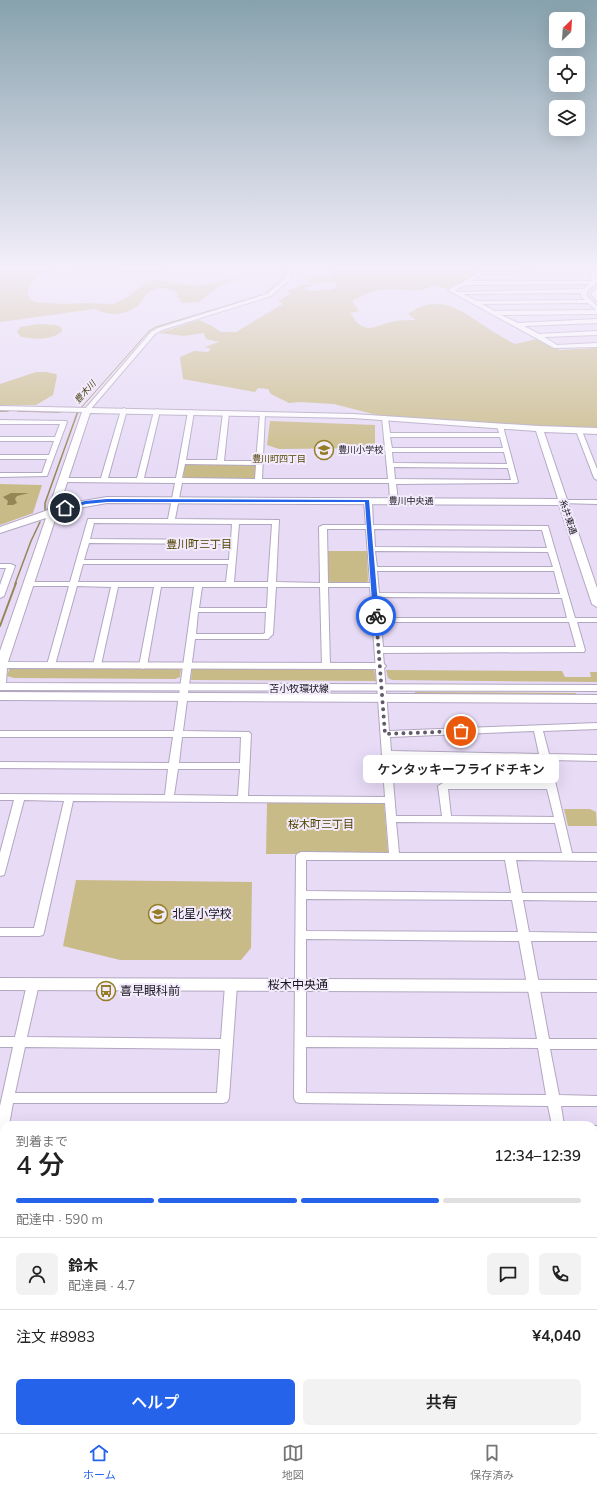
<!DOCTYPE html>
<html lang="ja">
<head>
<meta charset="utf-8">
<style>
	body { margin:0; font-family:Mulish,"Noto Sans JP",sans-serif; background:#f2f2f2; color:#222; height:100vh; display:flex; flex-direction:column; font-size:15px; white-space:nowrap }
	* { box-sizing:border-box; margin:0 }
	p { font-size:13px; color:#767676 }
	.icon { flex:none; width:22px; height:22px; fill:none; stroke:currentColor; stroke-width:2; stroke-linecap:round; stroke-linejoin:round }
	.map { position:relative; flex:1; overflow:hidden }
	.details { position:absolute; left:0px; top:1121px; width:597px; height:312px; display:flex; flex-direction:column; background:#fff; border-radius:12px 12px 0 0; box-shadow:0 4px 16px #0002 }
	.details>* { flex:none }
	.needle { width:26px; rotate:25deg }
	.controls { position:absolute; left:549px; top:12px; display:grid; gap:8px }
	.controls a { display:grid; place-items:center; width:36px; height:36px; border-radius:6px; background:#fff; box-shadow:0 4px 16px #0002; font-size:20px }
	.pin { position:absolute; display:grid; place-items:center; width:34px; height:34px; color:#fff; margin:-17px; border:2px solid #fff; border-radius:50%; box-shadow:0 1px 4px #0007 }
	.courier { position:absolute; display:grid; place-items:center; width:40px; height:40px; margin:-20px; border:3px solid #2563eb; border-radius:50%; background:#fff; color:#222; box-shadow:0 1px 5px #0007 }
	.bubble { position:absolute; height:28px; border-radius:6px; background:#fff; box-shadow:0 4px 16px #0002; font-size:13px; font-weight:600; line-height:28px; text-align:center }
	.headline em { font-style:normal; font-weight:600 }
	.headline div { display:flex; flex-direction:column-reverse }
	.headline { display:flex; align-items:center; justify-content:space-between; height:68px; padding:0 16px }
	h1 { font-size:26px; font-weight:600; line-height:30px }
	.bar { display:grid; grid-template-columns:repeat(4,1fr); gap:6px 4px; align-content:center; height:48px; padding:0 16px }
	.bar i { height:5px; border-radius:3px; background:#e0e0e0 }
	.bar .on { background:#2563eb }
	.bar p { grid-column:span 4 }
	.line { display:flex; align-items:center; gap:10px; padding:0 16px; border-top:1px solid #e0e0e0 }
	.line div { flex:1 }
	.round { display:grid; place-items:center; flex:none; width:42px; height:42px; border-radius:6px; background:#f2f2f2 }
	.primary-button { display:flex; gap:8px; margin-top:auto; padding:8px 16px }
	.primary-button a { flex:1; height:46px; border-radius:6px; background:#2563eb; color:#fff; font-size:16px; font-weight:600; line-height:46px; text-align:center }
	.primary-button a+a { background:#f2f2f2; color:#222 }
	.dock { display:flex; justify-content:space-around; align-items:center; height:56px; border-top:1px solid #e0e0e0; background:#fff; font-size:11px; color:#767676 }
	.dock a { display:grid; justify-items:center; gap:2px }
	.dock .on { color:#2563eb }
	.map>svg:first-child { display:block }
	.green { fill:#c9bb88 }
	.water { fill:#958755 }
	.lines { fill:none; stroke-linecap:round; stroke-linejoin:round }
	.stream-far3 { stroke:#958755; stroke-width:1 }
	.stream-far2 { stroke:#958755; stroke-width:1.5 }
	.stream-far1 { stroke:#958755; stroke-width:2 }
	.stream { stroke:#958755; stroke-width:3 }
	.street-casing { stroke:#b2a7c0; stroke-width:2 }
	.secondary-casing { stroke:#b2a7c0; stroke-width:2 }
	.street { fill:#fff; fill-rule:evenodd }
	.secondary { fill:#fff; fill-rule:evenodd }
	.route { fill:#2563eb }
	.done { stroke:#615a6a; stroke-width:4; stroke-dasharray:0 7.2 }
	.labels { text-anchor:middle; stroke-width:4; stroke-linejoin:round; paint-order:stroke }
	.far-water-label { font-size:9px; font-style:italic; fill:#463b12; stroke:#f2ebfb }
	.far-poi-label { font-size:9px; fill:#19151e; stroke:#f2ebfb; text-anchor:start }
	.far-neighbourhood-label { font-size:9px; fill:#514200; stroke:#f2ebfb }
	.far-street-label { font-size:9px; fill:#19151e; stroke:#f2ebfb }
	.street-label { font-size:10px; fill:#19151e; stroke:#f2ebfb }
	.neighbourhood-label { font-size:11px; fill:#514200; stroke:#f2ebfb }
	.near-poi-label { font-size:12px; fill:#19151e; stroke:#f2ebfb; text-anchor:start }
	.near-street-label { font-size:12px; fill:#19151e; stroke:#f2ebfb }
</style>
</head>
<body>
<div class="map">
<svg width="597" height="1433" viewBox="0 0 597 1433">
	<rect width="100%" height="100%" fill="#e7dbf6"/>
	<!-- green -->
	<path class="green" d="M0 269H178C146 276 113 270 81 270 68 269 52 269 41 274 33 279 30 285 27 293L30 299 35 302 63 304 87 303 113 304 128 297 146 282 156 280 199 286 274 269 237 279 219 286 199 302 182 303 177 296 178 292C170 289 159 286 151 291 145 294 142 303 136 307 123 316 109 316 95 309L0 322Z
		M330 269H477L476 274 449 289 434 285C416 295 397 287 379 290 369 292 361 296 352 301L359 311 350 313C354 317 356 323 360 325 372 332 380 324 391 322 399 320 407 320 416 320L408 314C438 293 457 308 483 325 493 332 504 338 515 344L537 339 560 350 597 348V429L396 420 334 404 299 402 289 403 271 394 268 389 258 388 255 392 183 379 180 357 194 351 208 352 211 349 205 347 219 342 206 339 204 333 184 336 159 333 199 320 212 326 221 332H236L283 304 278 301 292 293 286 292 303 284 314 286 302 288 310 291 334 289 337 283C325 282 316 284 305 282L314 276 332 277Z
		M39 324 56 325 62 328V331C52 341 34 339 21 337L17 332 20 327Z
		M36 372H46L56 374 57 376 53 395 36 405H0V384Z
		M270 421 375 425V448L279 449 267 445Z
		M187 463 255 465V478L183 479 185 464Z
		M0 484 42 485 33 513 0 525Z
		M327 551H367L368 581 366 583H333L328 581Z
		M10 667 181 668 180 677 175 679 14 678 7 676Z
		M192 668 374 669 376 681 191 680Z
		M386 670 562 671 565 677H591L590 672H597V682L392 680 388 678Z
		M415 692 576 693V695L415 694Z
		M267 803H384L388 854H266Z
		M564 809H590L596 812 597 826H568Z
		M76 880 252 882 251 948 241 960H120L63 946Z"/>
	<!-- water -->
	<path class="water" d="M11 493H29L17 496 15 499 17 503 13 505H7L8 501 3 497Z"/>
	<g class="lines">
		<!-- stream-far3 -->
		<path class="stream-far3" d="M80 409 149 331 156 327 265 294 284 276 285 274 280 269"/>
		<!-- stream-far2 -->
		<path class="stream-far2" d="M0 411H8
			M18 411 60 412
			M45 510V503L78 411 81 408
			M15 584 31 541 40 522"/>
		<!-- stream-far1 -->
		<path class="stream-far1" d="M0 626 16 583"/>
		<!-- stream -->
		<path class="stream" d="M0 1430 149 1433"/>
		<!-- street casing -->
		<g class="street-casing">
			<path id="street" d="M285 269H290L291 273 290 279 271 296 162 330 155 334 89 411H85V409L151 332 158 328 267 294 286 278 287 273Z
				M594 271 596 272 597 283 587 291V296L597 306V314L501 315 518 323 597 319V323L524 326 539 334 597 331V335L544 337 557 345 597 343V347L554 348 448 290 481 272ZM592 273V281H470L482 274ZM465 285 590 284 583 289 458 292 455 290ZM581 293V296L585 300 477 301 463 294ZM588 303 596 310 495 311 482 304Z
				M597 288V301L591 294Z
				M124 408 127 410 108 478H137L154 411 157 409 160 411 144 478H176L188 412 191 410 194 412 186 460H217L223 413 226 411 229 413 224 461H256L260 414 265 413 262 479H388L382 418 385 416 388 418 390 433H499L497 426 500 424 503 426 518 482 517 483 396 484 398 501 394 503 390 501 389 483H182L175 519 279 520 276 582 320 583 319 527 323 525H366L364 501 368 499 372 501 373 525 548 526 575 618H597V622H577L585 650 584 652 383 653 389 731 597 723V729L543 731 549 754 597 755V761L550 760 572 853H597V861L516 860 522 893H597V901L523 900 529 932 597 933V941H531L549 1039H597V1049H550L559 1095 597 1096V1106H561L564 1125H552L548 1106 300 1103 296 1102 294 1098 296 856 297 854 301 852 389 853 385 803 73 801 44 932 43 935 39 936H0V928H34L64 801 24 800 5 872 4 875 0 876V853L14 800H0V794L165 795 168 769 0 768V762L169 763 173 737H0V731H174L194 587H161L147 666 143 669 139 666 154 587H118L101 665 97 668 93 665 111 587 77 586 55 665 51 668 47 665 69 586H28L24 584 28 582H70L88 519H168L175 483 63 482 60 480 63 478H101L121 410ZM390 437H500L503 448H392ZM392 452H504L507 464 393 463ZM185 464 256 465 255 479 182 478ZM394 467 508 468 511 480 395 479ZM94 523 232 524 231 540 90 539ZM239 524H272L268 582H234ZM327 529H366L370 583H328ZM374 529 542 530 547 548 375 547ZM89 543 230 544 229 560H84ZM375 551 548 552 553 567H377ZM83 564H228L226 582H78ZM377 571H554L560 594 379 593ZM202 587H268L267 608H199ZM276 587H320L322 666 326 669 330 666 328 587H370L385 797 248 796 251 734 249 732 183 731 195 639H268L273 634ZM379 597 562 598 567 618H381ZM198 612H266L265 633 263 634H196ZM381 622H569L576 647H383ZM534 731 539 754 391 751 390 737ZM182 737H241L240 763H179ZM391 757 541 760 546 783H443L438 786 442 816H396ZM178 769H240L238 796 174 795ZM448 789H547L554 817 451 816ZM396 822 555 823 562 853H399ZM306 860H505L511 893 306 891ZM306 899 512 900 518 932 306 931ZM306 939 519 941 537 1039 306 1037ZM306 1047 538 1048 546 1095 306 1093Z
				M0 420 66 421 67 422 47 476 0 477V473H42L47 459H0V455H49L54 441H0V437H55L60 424H0Z
				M579 429 582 431 597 469V480L594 478 576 431Z
				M562 500H597V504L560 503V501Z
				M0 564H11L15 566 4 596 0 598V585L6 568H0Z
				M33 980 37 981 39 984 27 1037 221 1039 225 985 227 982 231 981 235 982 237 985 229 1098 227 1102 223 1103H13L9 1125H4V1139L0 1141V1106L13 1047H0V1037H15L27 984 29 981ZM25 1047 220 1049 217 1093H15Z
				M593 1126H597V1136H593Z
				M0 1141H4V1153H0Z
				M0 1171H4V1183H0Z
				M593 1176H597V1188H593Z
				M0 1237H4V1249H0Z
				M593 1241H597V1253H593Z
				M593 1311 597 1313V1348L593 1347Z
				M0 1317H4V1331H0Z
				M0 1398H4V1414H0Z
				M593 1402H597V1418H593Z"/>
		</g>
		<!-- secondary casing -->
		<g class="secondary-casing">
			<path id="secondary" d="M0 406 353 414 539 426 597 428V434L544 432 597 588V607L592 604 559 505 107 503 73 509 57 514 8 662 380 663 384 664 386 666 384 668 380 669 7 668 6 683 597 685V691L0 690V651L46 518 0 533V527L48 510 82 412 0 410ZM90 413 353 418 536 431 558 499 107 497 71 503 59 507Z
				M0 692 597 695V703L0 700Z
				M0 978 597 980V992L0 990Z"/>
		</g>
		<!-- street -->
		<use href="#street" class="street"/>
		<!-- secondary -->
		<use href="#secondary" class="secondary"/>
	</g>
	<!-- sky -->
	<linearGradient id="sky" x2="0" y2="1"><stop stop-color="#87a2ad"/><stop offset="0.57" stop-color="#f4effb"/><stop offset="1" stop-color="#f4effb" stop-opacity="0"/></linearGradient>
	<rect width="597" height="470" fill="url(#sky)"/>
	<!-- route -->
	<path class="route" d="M107 499 369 500 379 616 376 618 373 616 365 502H107L86 504 65 510 62 508 85 501Z"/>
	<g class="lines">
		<!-- done -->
		<path class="done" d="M376 616 385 734 461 731"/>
	</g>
	<!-- icons -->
	<defs>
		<g id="school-ring" transform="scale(1)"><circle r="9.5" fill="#f2ebfb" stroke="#947d24" stroke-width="1.5"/><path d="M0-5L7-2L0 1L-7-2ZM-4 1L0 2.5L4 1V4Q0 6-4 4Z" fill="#947d24"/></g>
		<g id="bus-ring" transform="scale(1)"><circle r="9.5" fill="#f2ebfb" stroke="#947d24" stroke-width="1.5"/><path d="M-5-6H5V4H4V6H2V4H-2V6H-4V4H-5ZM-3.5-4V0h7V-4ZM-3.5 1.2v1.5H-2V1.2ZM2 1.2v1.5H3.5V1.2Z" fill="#947d24"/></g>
	</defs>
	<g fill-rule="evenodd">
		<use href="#school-ring" x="324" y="450"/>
		<use href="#school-ring" x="158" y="914"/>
		<use href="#bus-ring" x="106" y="991"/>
	</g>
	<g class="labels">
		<!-- far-water labels -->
		<g class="far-water-label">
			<text transform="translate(85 392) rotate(-48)" y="3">豊木川</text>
		</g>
		<!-- far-poi labels -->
		<g class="far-poi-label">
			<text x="338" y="453">豊川小学校</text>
		</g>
		<!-- far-neighbourhood labels -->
		<g class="far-neighbourhood-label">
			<text x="279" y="462">豊川町四丁目</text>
		</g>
		<!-- far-street labels -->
		<g class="far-street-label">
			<text x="411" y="504">豊川中央通</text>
			<text transform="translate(568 517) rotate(72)" y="3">糸井東通</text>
		</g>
		<!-- street labels -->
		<g class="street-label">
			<text x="299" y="692">苫小牧環状線</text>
		</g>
		<!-- neighbourhood labels -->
		<g class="neighbourhood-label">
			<text x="199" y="548">豊川町三丁目</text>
			<text x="321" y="828">桜木町三丁目</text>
		</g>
		<!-- near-poi labels -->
		<g class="near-poi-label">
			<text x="172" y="918">北星小学校</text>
			<text x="120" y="995">喜早眼科前</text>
		</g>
		<!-- near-street labels -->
		<g class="near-street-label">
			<text x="298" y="989">桜木中央通</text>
		</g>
	</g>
</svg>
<div class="controls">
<a><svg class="needle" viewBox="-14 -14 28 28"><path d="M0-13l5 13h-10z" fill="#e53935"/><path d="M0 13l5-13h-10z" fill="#767676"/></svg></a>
<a><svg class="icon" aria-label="locate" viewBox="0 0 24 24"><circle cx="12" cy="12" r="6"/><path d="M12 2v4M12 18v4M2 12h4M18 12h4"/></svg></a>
<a><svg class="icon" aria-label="layers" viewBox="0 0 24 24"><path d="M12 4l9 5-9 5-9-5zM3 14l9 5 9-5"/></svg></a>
</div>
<div class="pin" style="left:461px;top:731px;background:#ea580c"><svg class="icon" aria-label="bag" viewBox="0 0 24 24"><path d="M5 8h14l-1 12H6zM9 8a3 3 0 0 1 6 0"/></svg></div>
<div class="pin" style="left:65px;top:508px;background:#1f2937"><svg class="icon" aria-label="home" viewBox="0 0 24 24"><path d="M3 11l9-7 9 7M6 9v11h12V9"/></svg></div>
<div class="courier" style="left:376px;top:616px"><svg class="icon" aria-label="bike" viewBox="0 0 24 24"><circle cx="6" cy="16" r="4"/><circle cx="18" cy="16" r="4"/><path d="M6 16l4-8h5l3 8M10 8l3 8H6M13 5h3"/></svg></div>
<div class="bubble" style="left:363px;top:755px;width:196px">ケンタッキーフライドチキン</div>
<section class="details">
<div class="headline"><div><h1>4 分</h1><p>到着まで</p></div><em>12:34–12:39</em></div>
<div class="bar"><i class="on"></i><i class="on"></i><i class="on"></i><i></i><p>配達中 · 590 m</p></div>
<div class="line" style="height:72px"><a class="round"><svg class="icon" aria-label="person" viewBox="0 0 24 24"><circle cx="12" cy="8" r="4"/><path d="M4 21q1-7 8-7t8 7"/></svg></a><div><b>鈴木</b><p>配達員 · 4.7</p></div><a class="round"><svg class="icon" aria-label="chat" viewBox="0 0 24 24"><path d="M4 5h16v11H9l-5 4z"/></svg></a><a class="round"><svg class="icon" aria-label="phone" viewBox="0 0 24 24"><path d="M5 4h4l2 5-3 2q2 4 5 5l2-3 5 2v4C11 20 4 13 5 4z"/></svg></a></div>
<div class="line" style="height:52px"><div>注文 #8983</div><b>¥4,040</b></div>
<div class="primary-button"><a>ヘルプ</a><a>共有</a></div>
</section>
</div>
<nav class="dock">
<a class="on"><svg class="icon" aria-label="home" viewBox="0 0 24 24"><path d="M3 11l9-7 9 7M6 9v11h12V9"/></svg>ホーム</a>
<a><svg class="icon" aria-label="map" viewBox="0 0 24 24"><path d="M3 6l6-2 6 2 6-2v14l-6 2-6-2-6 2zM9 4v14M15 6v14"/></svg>地図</a>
<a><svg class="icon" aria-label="saved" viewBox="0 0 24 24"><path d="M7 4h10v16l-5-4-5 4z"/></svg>保存済み</a>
</nav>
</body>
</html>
